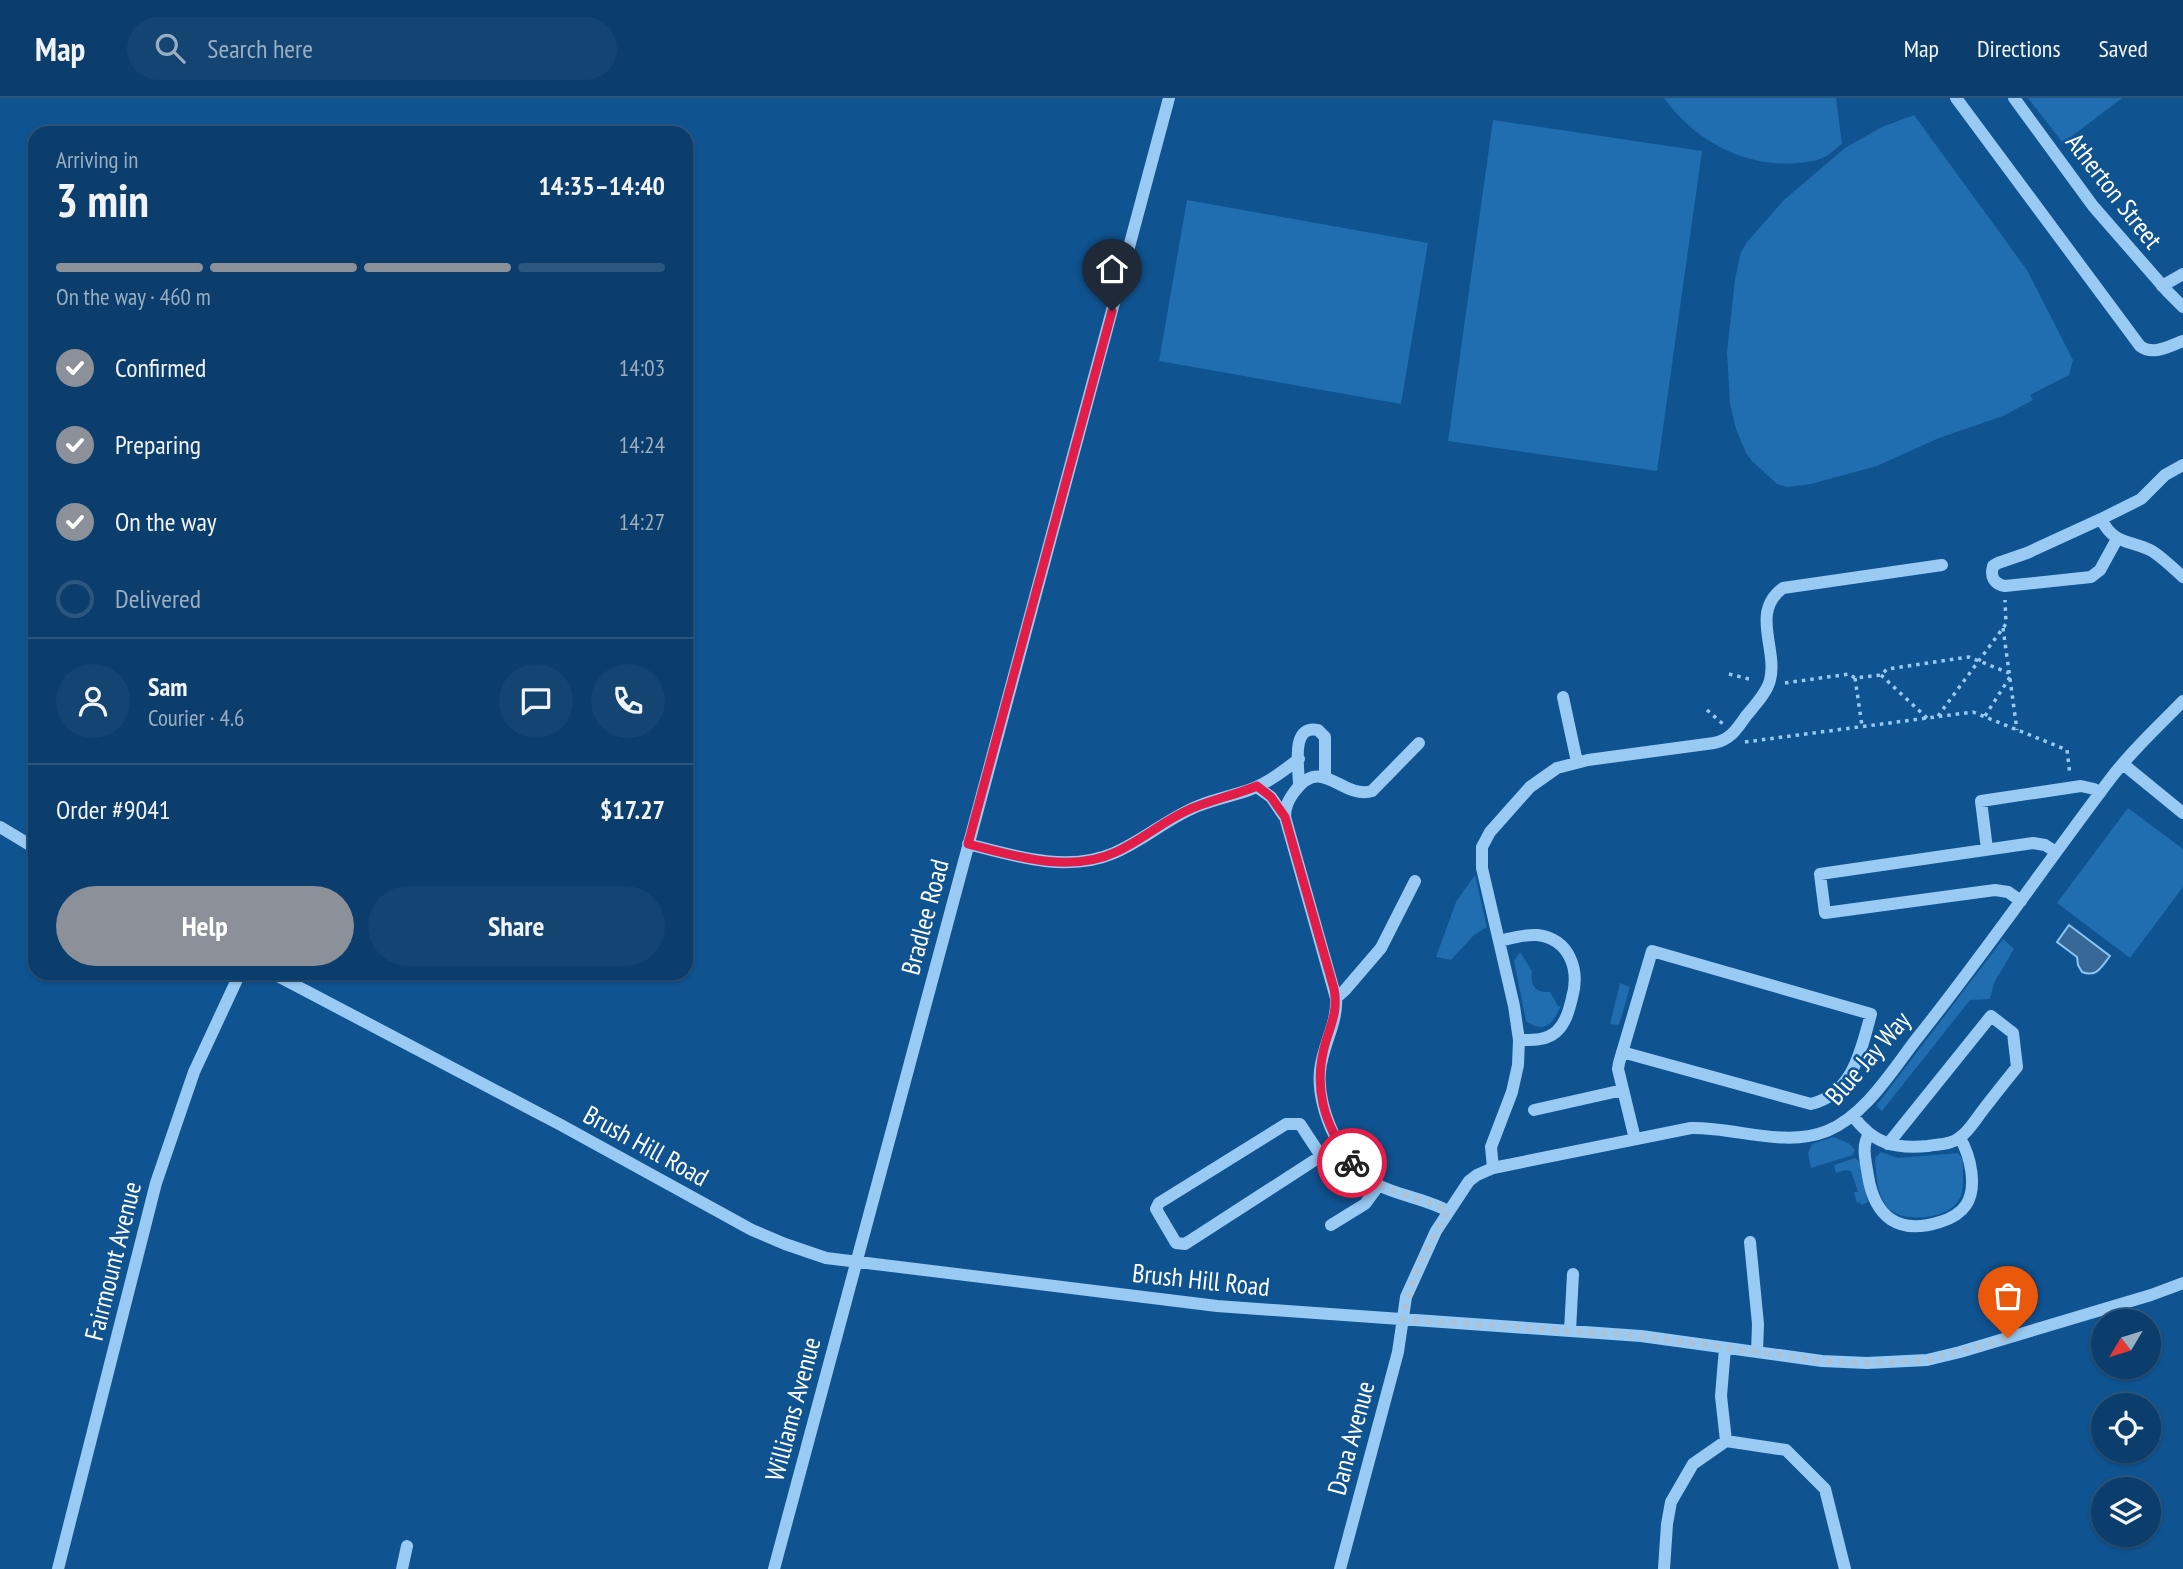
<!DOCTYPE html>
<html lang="en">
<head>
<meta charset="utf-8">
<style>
	body { margin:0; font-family:"PT Sans Narrow",sans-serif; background:#144572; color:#f1f3f6; height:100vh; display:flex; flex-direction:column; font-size:26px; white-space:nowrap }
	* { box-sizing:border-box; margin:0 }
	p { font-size:23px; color:#9aaec2 }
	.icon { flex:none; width:38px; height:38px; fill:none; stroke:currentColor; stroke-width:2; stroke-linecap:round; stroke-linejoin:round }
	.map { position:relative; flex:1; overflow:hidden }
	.panel { position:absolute; left:28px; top:28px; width:665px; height:854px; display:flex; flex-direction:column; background:#0b3e6c; border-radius:21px; box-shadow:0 2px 5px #0004,0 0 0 2px #2b577f }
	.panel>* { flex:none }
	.needle { width:46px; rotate:232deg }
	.tools { position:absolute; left:2091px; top:1211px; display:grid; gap:14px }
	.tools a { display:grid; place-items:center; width:70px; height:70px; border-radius:50%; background:#0b3e6c; box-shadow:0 2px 5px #0004,0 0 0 2px #2b577f; font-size:35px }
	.pin { position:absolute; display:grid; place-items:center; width:60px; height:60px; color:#fff; margin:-72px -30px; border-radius:50% 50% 50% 0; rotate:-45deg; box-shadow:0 0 7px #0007 }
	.pin .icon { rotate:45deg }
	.courier { position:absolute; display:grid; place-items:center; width:70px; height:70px; margin:-35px; border:5px solid #e11d48; border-radius:50%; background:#fff; color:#222; box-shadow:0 2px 9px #0007 }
	.summary em { font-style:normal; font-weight:800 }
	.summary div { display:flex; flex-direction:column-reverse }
	.summary { display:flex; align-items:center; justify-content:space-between; height:119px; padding:0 28px }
	h1 { font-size:46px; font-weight:800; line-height:52px }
	.bar { display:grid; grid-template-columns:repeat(4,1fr); gap:10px 7px; align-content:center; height:84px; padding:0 28px }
	.bar i { height:9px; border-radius:5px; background:#2b577f }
	.bar .selected { background:#8c9099 }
	.bar p { grid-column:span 4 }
	.line { display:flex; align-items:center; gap:18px; padding:0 28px; border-top:2px solid #2b577f }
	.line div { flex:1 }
	.round { display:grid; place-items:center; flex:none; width:74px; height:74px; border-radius:37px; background:#144572 }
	ol { padding:0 28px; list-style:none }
	li { display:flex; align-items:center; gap:21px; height:77px }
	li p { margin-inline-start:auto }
	li .icon { padding:7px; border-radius:50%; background:#8c9099; color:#fff; stroke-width:4 }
	li:last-child { color:#9aaec2 }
	li i { width:38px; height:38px; border:4px solid #2b577f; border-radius:50% }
	.cta { display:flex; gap:14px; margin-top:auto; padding:14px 28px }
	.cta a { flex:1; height:80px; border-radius:42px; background:#8c9099; color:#fff; font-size:28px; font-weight:800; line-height:80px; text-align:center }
	.cta a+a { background:#144572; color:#f1f3f6 }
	header { display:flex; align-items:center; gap:42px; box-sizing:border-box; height:98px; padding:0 35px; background:#0b3e6c; border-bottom:2px solid #2b577f }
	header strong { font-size:33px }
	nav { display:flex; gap:38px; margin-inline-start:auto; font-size:24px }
	.search { width:490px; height:63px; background:#144572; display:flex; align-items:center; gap:18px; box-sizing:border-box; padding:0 24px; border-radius:38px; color:#9aaec2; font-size:26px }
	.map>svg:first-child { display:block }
	.green { fill:#206daf }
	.water { fill:#386996; stroke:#89c6f7; stroke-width:2 }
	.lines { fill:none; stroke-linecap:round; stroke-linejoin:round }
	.path { stroke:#98caf3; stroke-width:3.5; stroke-dasharray:3.5 5; stroke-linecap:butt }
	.minor { stroke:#98caf3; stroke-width:12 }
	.done { stroke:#abc3d8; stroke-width:7; stroke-dasharray:0 12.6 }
	.route { stroke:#e11d48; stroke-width:9 }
	.labels { text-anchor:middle; stroke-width:5; stroke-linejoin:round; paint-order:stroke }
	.street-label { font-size:26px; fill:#fff; stroke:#0f5390 }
</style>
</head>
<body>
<header>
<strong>Map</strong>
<div class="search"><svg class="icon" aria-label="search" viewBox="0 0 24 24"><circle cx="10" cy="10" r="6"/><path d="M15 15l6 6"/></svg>Search here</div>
<nav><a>Map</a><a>Directions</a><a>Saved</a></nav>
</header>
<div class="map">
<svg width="2183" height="1471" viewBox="0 0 2183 1471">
	<rect width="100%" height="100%" fill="#0f5390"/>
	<!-- green -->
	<path class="green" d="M1664 0H1836L1842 46C1836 50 1831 56 1825 59 1817 63 1807 64 1798 65 1745 70 1695 43 1664 0Z
		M2028 0H2122L2063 45Z
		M1914 17 2027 172 2073 262 2069 277 2030 297 2033 302 2003 318 1939 340 1877 368 1811 386 1787 389 1777 386 1752 363 1746 355 1736 331 1730 306 1727 254 1735 181 1741 154 1747 144 1784 102 1845 50 1882 29Z
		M1493 22 1702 53 1657 373 1448 343Z
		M1187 102 1428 145 1401 306 1159 263Z
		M2128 710 2183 751V789L2130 860 2057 805Z
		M1475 777 1487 829 1474 837 1451 862 1436 859 1456 804Z
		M2003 841 2014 851 1994 885 1990 901 1970 902 1882 1013 1876 1008Z
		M1520 854 1532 873C1530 888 1535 895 1550 894L1558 908H1561C1553 924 1546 937 1526 923L1514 863Z
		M1620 885 1630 889 1619 927 1610 926Z
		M1834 1039 1850 1046 1855 1052 1853 1057 1811 1070 1808 1055 1812 1046Z
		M1881 1054 1898 1060 1958 1055C1964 1061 1963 1067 1963 1075 1963 1087 1964 1097 1956 1106 1943 1122 1898 1125 1886 1108 1877 1095 1876 1076 1875 1060Z
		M1855 1060 1860 1064 1868 1104 1861 1107 1860 1104 1857 1105 1854 1094H1858L1851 1073 1846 1072 1836 1075 1834 1067Z"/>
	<!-- water -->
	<path class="water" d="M2069 827 2110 858C2102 868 2097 880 2082 874L2078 867 2077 859 2057 844Z"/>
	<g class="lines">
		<!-- path -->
		<path class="path" d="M2003 530 2017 632
			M1729 576 1753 582
			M1881 577 1927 620
			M1855 580 1862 628
			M1785 585 1849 576 1855 580 1881 577 1887 571 1969 559 2009 575
			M1707 612 1723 626
			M1938 618 2006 526 2005 502
			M1985 618 2010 579
			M1745 644 1973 614 2067 652 2070 677"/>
		<!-- minor -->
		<path class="minor" d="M1956 0 2140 248C2153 258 2169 248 2183 243
			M2014 0 2093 108 2168 194 2183 209
			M2162 188 2183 176
			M2183 367 2165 377 2141 401 2101 421C2115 448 2129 441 2152 453 2163 460 2173 470 2183 479
			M2101 421 2027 455 1998 465 1993 468C1990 479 1994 486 2005 488L2091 479 2100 472 2117 441
			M1563 599 1577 664
			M1419 645 1372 693C1342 702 1322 656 1295 693 1289 701 1285 708 1285 719L1336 900C1338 925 1322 948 1320 973 1316 1011 1343 1069 1378 1087 1400 1098 1426 1101 1448 1113
			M2123 666 2183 715
			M1299 687C1299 670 1290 626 1318 632L1325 639V679
			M1257 689 1271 699 1284 718
			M0 729 35 750
			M968 746C1014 758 1068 775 1114 755 1144 742 1168 720 1198 708 1215 701 1232 698 1249 692 1268 685 1283 673 1299 661
			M1987 751 1981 703 2081 688 2094 691 2100 695
			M2021 803 2008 794 1995 792 1825 815 1820 776 2033 745 2045 747 2056 754
			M1499 843C1512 840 1525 836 1537 837 1570 841 1580 872 1572 900 1569 912 1566 925 1556 934 1545 943 1531 942 1519 942
			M272 875 561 1027 752 1132 785 1146 826 1160 1217 1208 1641 1238 1822 1263 1867 1265 1927 1262 1960 1254 2151 1197 2183 1185
			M1336 900 1345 892 1381 850 1415 783
			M1622 954 1811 1006C1853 996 1861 952 1871 916L1652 853 1619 965 1618 971 1635 1041
			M1534 1012 1623 992
			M1853 1018C1874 1046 1894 1051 1928 1048 1939 1046 1950 1047 1959 1040 1968 1034 1974 1024 1980 1016 1992 1000 2005 984 2017 969L2013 935 1991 918 1888 1046
			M1869 1036C1861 1048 1866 1064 1868 1078 1875 1120 1899 1137 1940 1124 1950 1121 1960 1116 1966 1107 1978 1089 1970 1057 1960 1040
			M1323 1061 1300 1026H1286L1159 1105 1156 1111 1176 1145 1185 1146 1318 1060 1329 1062 1347 1059
			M1493 1070 1491 1049 1512 994 1518 967 1519 942 1514 908 1482 770V749L1490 734 1530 689 1557 670 1588 662 1714 645C1730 642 1737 631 1746 618 1754 608 1767 595 1770 582 1778 551 1750 514 1783 490L1942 467
			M1331 1127 1365 1106 1379 1087
			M1750 1144 1758 1226 1757 1254
			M1570 1233 1573 1176
			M1725 1250 1721 1298 1726 1343
			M58 1471 156 1085 194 974 240 875
			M402 1471 407 1448
			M774 1471 1169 0
			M1340 1471 1398 1254 1406 1199 1436 1133 1469 1083 1477 1077 1493 1070 1691 1030C1736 1029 1784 1050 1827 1033 1866 1017 1893 971 1918 939 1985 855 2046 766 2111 680 2132 652 2159 628 2183 603
			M1664 1471 1667 1426 1671 1404 1693 1366 1726 1343 1786 1352 1825 1391 1845 1471"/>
	</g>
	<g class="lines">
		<!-- done -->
		<path class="done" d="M1352 1065C1376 1095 1416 1096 1448 1113 1428 1147 1409 1182 1403 1221L1641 1238 1822 1263 1867 1265 1927 1262 2008 1240"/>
		<!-- route -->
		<path class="route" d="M1112 213 968 746C1015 758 1069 776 1116 754 1140 743 1161 725 1186 713 1209 702 1233 698 1257 688L1271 699 1285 719 1334 891C1338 911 1332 924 1326 943 1312 989 1324 1027 1352 1065"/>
	</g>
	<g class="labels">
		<!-- street labels -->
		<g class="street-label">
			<text transform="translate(2114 93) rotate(52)" y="9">Atherton Street</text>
			<text transform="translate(925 819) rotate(-75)" y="9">Bradlee Road</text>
			<text transform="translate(1868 960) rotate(-49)" y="9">Blue Jay Way</text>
			<text transform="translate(646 1048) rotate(29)" y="9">Brush Hill Road</text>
			<text transform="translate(113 1163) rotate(-76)" y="9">Fairmount Avenue</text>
			<text transform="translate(1201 1182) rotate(6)" y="9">Brush Hill Road</text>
			<text transform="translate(793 1311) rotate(-75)" y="9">Williams Avenue</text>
			<text transform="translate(1351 1340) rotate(-75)" y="9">Dana Avenue</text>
		</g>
	</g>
</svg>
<div class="tools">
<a><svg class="needle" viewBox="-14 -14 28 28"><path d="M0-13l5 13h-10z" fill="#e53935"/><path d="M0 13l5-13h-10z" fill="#9aaec2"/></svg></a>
<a><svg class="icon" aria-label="locate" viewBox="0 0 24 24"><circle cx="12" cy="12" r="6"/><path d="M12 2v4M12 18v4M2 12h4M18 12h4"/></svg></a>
<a><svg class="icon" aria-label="layers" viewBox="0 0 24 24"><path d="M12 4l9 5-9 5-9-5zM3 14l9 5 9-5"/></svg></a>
</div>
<div class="pin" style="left:2008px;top:1240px;background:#ea580c"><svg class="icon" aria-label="bag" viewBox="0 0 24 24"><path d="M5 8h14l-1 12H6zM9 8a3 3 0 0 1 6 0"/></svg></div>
<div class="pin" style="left:1112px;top:213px;background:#1f2937"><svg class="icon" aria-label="home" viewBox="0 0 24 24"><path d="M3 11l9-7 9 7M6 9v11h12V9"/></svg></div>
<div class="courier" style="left:1352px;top:1065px"><svg class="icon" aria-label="bike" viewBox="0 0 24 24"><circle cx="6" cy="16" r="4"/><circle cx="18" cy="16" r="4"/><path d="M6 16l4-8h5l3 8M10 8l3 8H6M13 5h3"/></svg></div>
<section class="panel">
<div class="summary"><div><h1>3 min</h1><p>Arriving in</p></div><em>14:35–14:40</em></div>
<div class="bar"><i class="selected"></i><i class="selected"></i><i class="selected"></i><i></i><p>On the way · 460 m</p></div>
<ol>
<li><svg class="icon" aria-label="check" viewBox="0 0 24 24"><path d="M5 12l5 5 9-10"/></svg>Confirmed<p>14:03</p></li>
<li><svg class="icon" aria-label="check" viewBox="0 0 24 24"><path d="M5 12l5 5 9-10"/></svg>Preparing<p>14:24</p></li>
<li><svg class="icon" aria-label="check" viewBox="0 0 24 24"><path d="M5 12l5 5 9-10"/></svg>On the way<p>14:27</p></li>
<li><i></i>Delivered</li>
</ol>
<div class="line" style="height:126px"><a class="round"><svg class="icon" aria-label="person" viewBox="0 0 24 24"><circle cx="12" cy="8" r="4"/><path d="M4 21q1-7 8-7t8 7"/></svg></a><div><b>Sam</b><p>Courier · 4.6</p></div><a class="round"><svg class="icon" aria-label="chat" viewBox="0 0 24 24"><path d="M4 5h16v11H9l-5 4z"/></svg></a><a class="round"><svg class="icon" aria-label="phone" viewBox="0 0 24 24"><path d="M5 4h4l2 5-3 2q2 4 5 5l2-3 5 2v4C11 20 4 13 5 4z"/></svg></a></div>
<div class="line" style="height:91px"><div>Order #9041</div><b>$17.27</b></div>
<div class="cta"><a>Help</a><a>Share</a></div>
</section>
</div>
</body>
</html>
